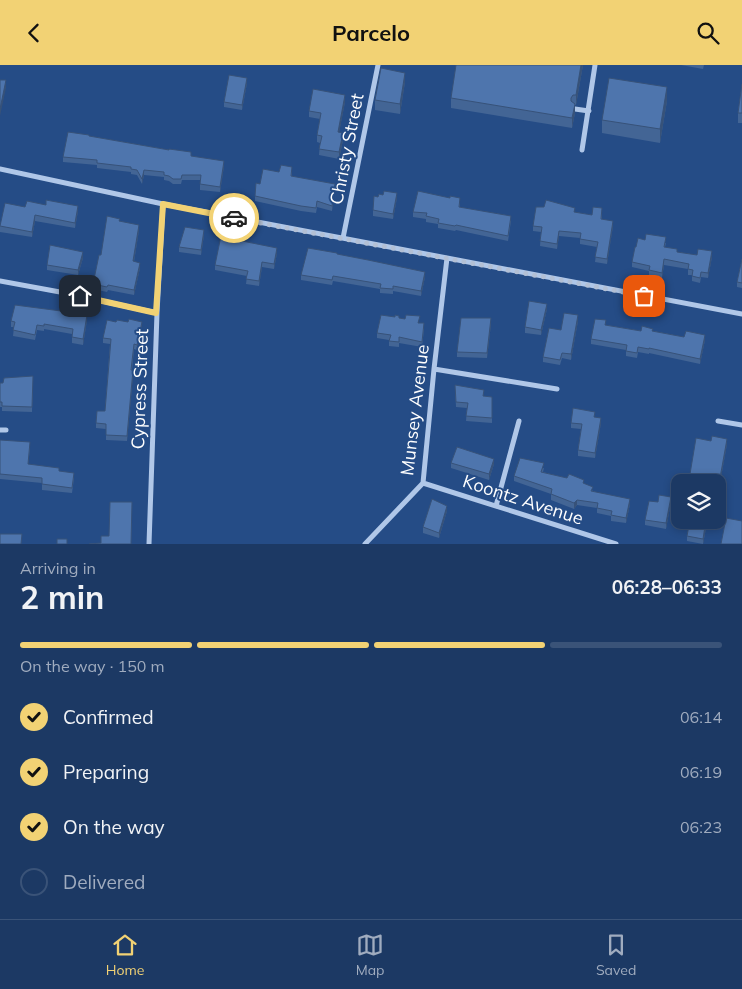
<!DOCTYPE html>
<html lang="en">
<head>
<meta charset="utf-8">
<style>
	body { margin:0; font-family:Mulish,sans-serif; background:#25406a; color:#f1f3f6; height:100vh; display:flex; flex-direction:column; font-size:19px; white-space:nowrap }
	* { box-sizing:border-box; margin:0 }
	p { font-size:16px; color:#a0acbf }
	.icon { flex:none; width:28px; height:28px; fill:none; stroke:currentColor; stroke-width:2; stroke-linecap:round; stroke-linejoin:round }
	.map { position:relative; height:479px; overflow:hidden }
	.details { display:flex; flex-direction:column; background:#1c3964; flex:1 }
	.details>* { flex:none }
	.controls { position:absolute; left:671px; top:409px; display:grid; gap:10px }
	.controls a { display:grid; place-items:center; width:55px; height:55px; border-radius:10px; background:#1c3964; box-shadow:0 2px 8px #0003,0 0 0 1px #3a5378; font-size:25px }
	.pin { position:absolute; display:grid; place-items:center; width:42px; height:42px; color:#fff; margin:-21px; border-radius:10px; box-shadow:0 2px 8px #0006 }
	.courier { position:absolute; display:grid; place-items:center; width:50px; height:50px; margin:-25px; border:4px solid #f2d274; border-radius:50%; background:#fff; color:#222; box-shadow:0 1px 6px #0007 }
	.overview em { font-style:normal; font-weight:700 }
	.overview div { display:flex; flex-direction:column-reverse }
	.overview { display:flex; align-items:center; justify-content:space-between; height:85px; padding:0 20px }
	h1 { font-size:32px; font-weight:700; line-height:38px }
	.bar { display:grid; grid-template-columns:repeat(4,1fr); gap:8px 5px; align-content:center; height:60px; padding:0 20px }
	.bar i { height:6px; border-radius:4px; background:#3a5378 }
	.bar .on { background:#f2d274 }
	.bar p { grid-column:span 4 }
	ol { padding:0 20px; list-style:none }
	li { display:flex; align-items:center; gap:15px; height:55px }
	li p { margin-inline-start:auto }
	li .icon { padding:5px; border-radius:50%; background:#f2d274; color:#111; stroke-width:4 }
	li:last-child { color:#a0acbf }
	li i { width:28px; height:28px; border:2px solid #3a5378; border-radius:50% }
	header { display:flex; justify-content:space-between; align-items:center; height:65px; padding:0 20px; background:#f2d274; color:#111; font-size:22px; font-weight:700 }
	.tab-bar { display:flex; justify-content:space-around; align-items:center; height:70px; border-top:1px solid #3a5378; background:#1c3964; font-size:14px; color:#a0acbf }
	.tab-bar a { display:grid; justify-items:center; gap:2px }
	.tab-bar .on { color:#f2d274 }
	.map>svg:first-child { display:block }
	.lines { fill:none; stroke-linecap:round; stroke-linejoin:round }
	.minor { stroke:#b0c7e8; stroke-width:5 }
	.wall { fill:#436595 }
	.shaded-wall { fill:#375279 }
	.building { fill:#4e75ad; stroke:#375279 }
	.done { stroke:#b3c0d5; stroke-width:5; stroke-dasharray:0 9 }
	.route { stroke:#f2d274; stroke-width:6 }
	.labels { text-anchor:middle; stroke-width:4; stroke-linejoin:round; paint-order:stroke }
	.street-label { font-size:18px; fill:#fff; stroke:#254c86 }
</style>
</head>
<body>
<header><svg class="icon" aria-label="back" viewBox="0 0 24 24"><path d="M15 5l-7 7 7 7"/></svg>Parcelo<svg class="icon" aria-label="search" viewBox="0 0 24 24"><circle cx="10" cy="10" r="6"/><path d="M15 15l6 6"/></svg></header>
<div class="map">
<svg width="742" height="479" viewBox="0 0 742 479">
	<rect width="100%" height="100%" fill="#254c86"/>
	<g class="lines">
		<!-- minor -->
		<path class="minor" d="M575 44 589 46
			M582 85 595 0
			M0 104 163 139 742 249
			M343 173 378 0
			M0 216 60 227 157 248
			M434 304 557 324
			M718 356 742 360
			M0 365H6
			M423 418 616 479
			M496 441 519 356
			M149 479 157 248 163 139
			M365 479 423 418 434 304 447 193"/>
	</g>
	<!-- wall -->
	<path class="wall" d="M583 0 576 40H575V48L572 63 451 43V33Z
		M681 0H704L703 4Z
		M405 17 400 49 375 45V35Z
		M247 18 242 45 224 42V37Z
		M742 19V58H738V48Z
		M667 36 660 78 602 68V55Z
		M345 37 339 67 343 75 339 94 319 90 320 78 317 77V70L320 54 309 52V46Z
		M89 71 169 85 224 101 220 127 200 125V115H182L181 119H173L169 116 164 115V112L144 110 142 119 137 110 131 109V107L97 103V100L63 97V92Z
		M279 107H292V111L335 124 332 146 317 142 316 148 301 146 255 136V131Z
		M397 133 393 154 373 151V145Z
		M460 138V142L511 156 508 176 456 165 455 166 438 163V159L426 157V154L413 152V147Z
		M25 142 78 146 75 163 35 156 32 172 0 167V161Z
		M575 147 592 150 602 149V154L613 161 607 199 595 197 597 182 580 179V173L559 171 557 184 540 181 541 167 533 166V161Z
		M120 156 139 165 134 197 140 203 134 230 108 225 107 227 93 224V219L101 190Z
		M204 170 201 190 179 187V182Z
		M242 177 277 188 274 204 262 202 259 221 246 219 247 211 215 205V200Z
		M666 178 665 182 677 187 697 190 712 192 708 213 701 212 700 218 692 216V210H688V204L664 200 662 213 649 210V206L632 202V197L636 182Z
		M337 189 425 212 421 231 393 226V229L380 228V224L333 216 332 220 301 215V210Z
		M83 193 78 210 47 205V200Z
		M742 194V223L737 222V217Z
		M547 244 541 270 525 268V262Z
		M399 253 419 258 424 264 422 282 399 278V282L389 281V275L377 273V268Z
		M87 255 83 280 72 278V269L44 264V266L37 265 35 275 13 271 14 262H11V256Z
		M578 256 571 295 562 293 560 300 543 297V292L561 265Z
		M116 257 142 262 137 285 134 284 132 305 133 310 127 376 106 375V364L96 363V358L105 346 110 279 103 278V273Z
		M491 259 487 293 457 292V287Z
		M606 260 641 266H653L684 272 705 275 700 299 649 288V289L638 287 637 293 626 291V285L591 279V274Z
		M33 311 32 347 2 346V342H0V318H3Z
		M455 320 484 331 492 332V358L466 356 467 343 456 342Z
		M595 352 601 358 595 393 578 391V385L581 364 571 363V358Z
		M0 375 30 383 28 400 59 406 74 413 72 428 42 425V418L0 414Z
		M727 379 720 418 690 414V409Z
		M451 398 494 399 489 415 451 403Z
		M544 403 543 407 584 418 593 426 630 439 626 458 611 456V451L597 448V443L577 440 574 444 551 435V429L514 416V411Z
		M658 437H671L666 464 645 460V455Z
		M447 446 439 473 423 468V462Z
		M707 458 703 479 687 476V471Z"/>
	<!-- shaded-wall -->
	<path class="shaded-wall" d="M581 0H583L576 40V30Z
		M405 8V17L400 49V39Z
		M247 13V18L242 45V40Z
		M6 15V23L0 51V44Z
		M667 22V36L660 78V64Z
		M345 30V37L338 74V67Z
		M575 39V48L572 63V53Z
		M343 68V75L339 94V87Z
		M224 96V101L220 127V122Z
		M144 105V110L142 119V114Z
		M335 119V124L332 146V141Z
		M397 128V133L393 154V149Z
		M78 141V146L75 163V158Z
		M35 150V156L32 172V167Z
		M613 156V161L607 199V194Z
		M139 160V165L133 202V196Z
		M204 165V170L201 190V185Z
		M559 166V171L557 184V179Z
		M277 183V188L274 204V199Z
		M712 186V192L708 213V208Z
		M83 187V193L78 210V205Z
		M664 194V200L662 213V208Z
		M262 197V202L259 221V216Z
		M140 198V203L134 230V225Z
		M425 207V212L421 231V226Z
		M547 239V244L541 270V265Z
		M87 250V255L83 280V274Z
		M578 250V256L571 295V289Z
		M491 253V259L487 293V288Z
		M142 257V262L137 285V280Z
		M705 270V275L700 299V294Z
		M133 305V310L127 376V371Z
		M601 353V358L595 393V388Z
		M727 374V379L720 418V413Z
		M494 394V399L489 415V409Z
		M671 432V437L666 464V458Z
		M630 434V439L626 458V453Z
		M577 435V440L574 444V438Z
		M447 441V446L439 473V468Z
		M707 455V458L703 479V474Z"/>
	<!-- building -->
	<path class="building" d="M456 0H581L576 30H573L571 33V36L575 39 572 53 451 33Z
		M381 3 405 8 400 39 375 35Z
		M229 10 247 13 242 40 224 37Z
		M609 13 667 22 660 64 602 55Z
		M0 15H6L0 44Z
		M742 19V48H738Z
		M313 24 345 30 338 67 343 68 339 87 319 84 322 71 317 70 321 48 309 46Z
		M68 67 89 70V71L169 85V84L191 87V91L224 96 220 122 200 119 201 110H182L181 114H173L169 111 164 110V107L144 105 142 114 137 105 131 104V102L97 98V95L63 92Z
		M281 100 292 102 291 111 335 119 332 141 317 136 316 143 301 141 255 131 256 118 260 119 263 104 279 107Z
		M384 126 397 128 393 149 373 145 374 131 378 132 379 129 383 130Z
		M418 126 450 133V131L460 133 459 142 511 151 508 171 456 160 455 161 438 158 439 154 426 151 427 148 413 147Z
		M46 135 78 141 75 158 35 150 32 167 0 161 5 138 25 142 27 136 46 140Z
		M546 135 575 143 574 147 592 150 593 142 602 143 601 154 613 156 607 194 595 192 598 177 580 174 581 168 559 166 557 179 540 176 542 162 533 161 536 142H544Z
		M107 151 120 154 119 156 139 160 133 196 140 198 134 225 108 220 107 222 93 219 99 190H101Z
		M185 162 204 165 201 185 179 182Z
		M222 166 243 169 242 176 277 183 274 199 262 197 259 216 246 214 248 206 215 200Z
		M646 169 666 172 664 182 677 184V187L697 190 698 184 712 186 708 208 701 207 700 213 692 211 693 205 688 204 689 199 664 194 662 208 649 205 650 201 632 197 635 182H636L638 173 645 175Z
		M50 180 83 187 78 205 47 200Z
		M308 183 337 188V189L368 195 425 207 421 226 393 221V224L380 223 381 219 333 211 332 215 301 210Z
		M742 194V218L737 217Z
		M529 236 547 239 541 265 525 262Z
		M15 240 61 246V245L87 250 83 274 72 272 73 264 44 259V261L37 260 35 270 13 265 15 257 11 256Z
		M564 248 578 250 571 289 562 288 560 295 543 292 549 263 561 265Z
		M381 250 395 252V250L399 251V253L405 254 406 250 420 251 418 258H424L422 277 399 272V277L389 276 391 270 377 268Z
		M461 253H491L487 288 457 287Z
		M129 254 142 257 137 280 134 279 131 305H133L127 371 106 370V359L96 358 97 346H105L111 274 103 273 107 255 116 257 117 255 128 257Z
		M595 254 606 255 605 260 641 266 642 261 653 264 652 266 684 272 686 266 705 270 700 294 649 283V284L638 282 637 288 626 286 627 280 591 274Z
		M33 311 32 342 2 341V337H0V318H3L4 313Z
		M455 320 484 325 483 331 492 332V353L466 351 468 338 456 337Z
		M573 343 595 347 594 352 601 353 595 388 578 385 582 359 571 358Z
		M712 371 727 374 720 413 690 409 696 373 711 376Z
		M0 375 30 377 28 399 59 403V406L74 408 72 423 42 419V413L0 409Z
		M457 382 494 394 489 409 451 398Z
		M520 393 544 398 541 407 567 413 569 409 584 415 583 418 593 422 591 426 630 434 626 453 611 450 612 446 597 443 598 438 577 435 574 438 551 429 552 424 514 411Z
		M659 430 671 432 666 458 645 455 649 436 658 437Z
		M432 434 447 441 439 468 423 462Z
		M110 437H132L131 479H89L101 478V471H109Z
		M726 453 742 456V479H721Z
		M690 455H706L703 474 687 471Z
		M0 469H22L21 479H0Z
		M57 474H67V479H57Z"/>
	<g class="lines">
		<!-- done -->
		<path class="done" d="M234 153 644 231"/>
		<!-- route -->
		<path class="route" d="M80 231 156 248 163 139 234 153"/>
	</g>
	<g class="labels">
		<!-- street labels -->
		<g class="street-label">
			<text transform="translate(347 84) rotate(-79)" y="6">Christy Street</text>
			<text transform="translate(140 324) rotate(-88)" y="6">Cypress Street</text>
			<text transform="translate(415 345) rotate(-83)" y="6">Munsey Avenue</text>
			<text transform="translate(523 435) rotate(18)" y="6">Koontz Avenue</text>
		</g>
	</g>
</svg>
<div class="controls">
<a><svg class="icon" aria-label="layers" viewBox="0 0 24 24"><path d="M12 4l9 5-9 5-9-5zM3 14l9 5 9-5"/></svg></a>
</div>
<div class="pin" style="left:644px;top:231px;background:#ea580c"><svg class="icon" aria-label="bag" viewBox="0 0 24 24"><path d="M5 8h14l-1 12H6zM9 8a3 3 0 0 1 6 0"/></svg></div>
<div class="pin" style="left:80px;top:231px;background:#1f2937"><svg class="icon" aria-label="home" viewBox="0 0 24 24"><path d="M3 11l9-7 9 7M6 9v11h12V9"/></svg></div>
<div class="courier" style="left:234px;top:153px"><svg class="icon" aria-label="car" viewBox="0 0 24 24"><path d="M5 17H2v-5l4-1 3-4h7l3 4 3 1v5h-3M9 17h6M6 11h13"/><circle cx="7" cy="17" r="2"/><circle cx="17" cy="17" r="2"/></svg></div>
</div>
<section class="details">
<div class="overview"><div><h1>2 min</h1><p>Arriving in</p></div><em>06:28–06:33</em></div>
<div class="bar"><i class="on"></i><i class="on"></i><i class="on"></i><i></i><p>On the way · 150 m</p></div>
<ol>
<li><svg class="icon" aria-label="check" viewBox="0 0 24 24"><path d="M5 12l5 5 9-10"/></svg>Confirmed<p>06:14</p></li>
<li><svg class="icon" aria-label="check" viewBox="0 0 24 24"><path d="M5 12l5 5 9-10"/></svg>Preparing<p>06:19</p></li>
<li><svg class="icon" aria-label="check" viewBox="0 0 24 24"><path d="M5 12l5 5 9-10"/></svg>On the way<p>06:23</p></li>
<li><i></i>Delivered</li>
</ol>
</section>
<nav class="tab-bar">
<a class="on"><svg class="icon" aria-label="home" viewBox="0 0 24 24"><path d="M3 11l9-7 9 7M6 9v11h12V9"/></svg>Home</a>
<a><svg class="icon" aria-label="map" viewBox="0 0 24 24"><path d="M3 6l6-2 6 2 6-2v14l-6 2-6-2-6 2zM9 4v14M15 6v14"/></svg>Map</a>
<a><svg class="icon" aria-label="saved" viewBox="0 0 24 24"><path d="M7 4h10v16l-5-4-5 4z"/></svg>Saved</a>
</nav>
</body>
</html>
